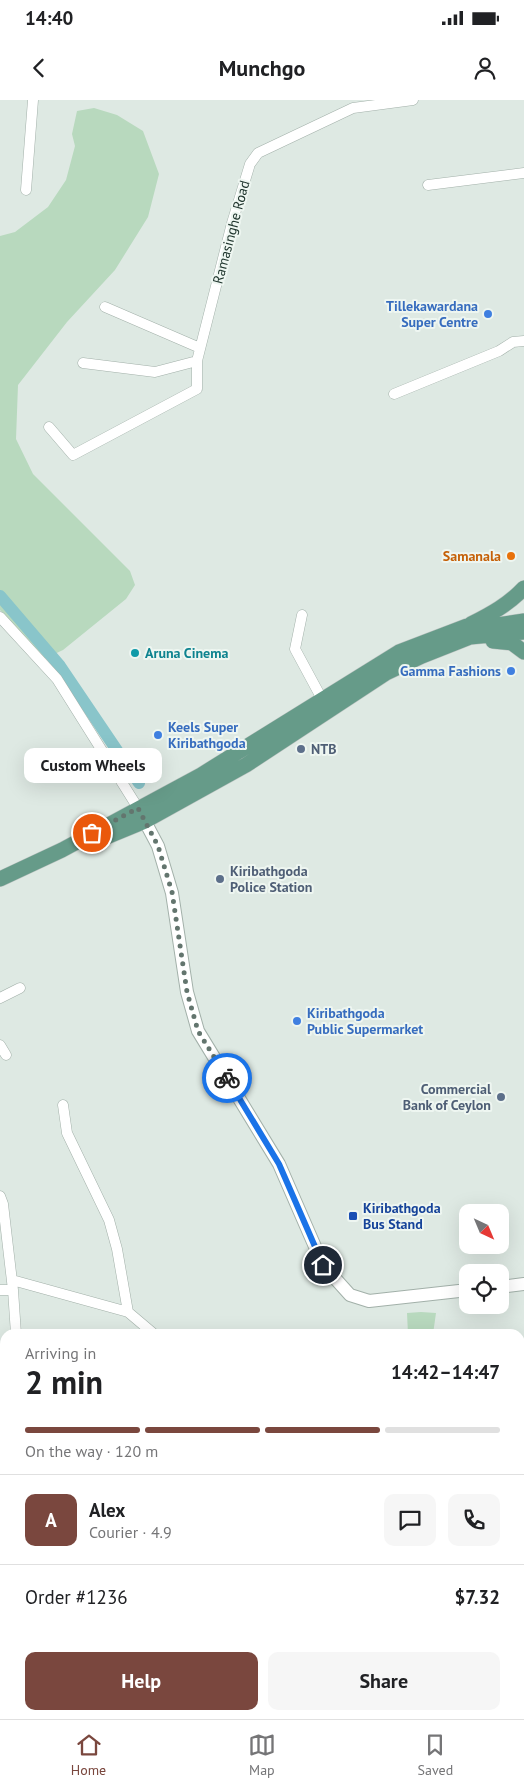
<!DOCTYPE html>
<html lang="en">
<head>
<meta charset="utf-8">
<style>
	body { margin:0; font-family:"PT Sans",sans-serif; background:#f6f6f6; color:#202124; height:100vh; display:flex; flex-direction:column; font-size:19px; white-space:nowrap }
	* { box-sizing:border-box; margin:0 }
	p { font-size:16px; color:#757577 }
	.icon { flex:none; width:28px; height:28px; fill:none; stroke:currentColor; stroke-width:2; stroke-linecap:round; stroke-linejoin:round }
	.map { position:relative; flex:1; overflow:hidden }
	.sheet { position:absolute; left:0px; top:1229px; width:525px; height:391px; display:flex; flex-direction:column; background:#fff; border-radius:15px 15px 0 0; box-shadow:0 5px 20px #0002 }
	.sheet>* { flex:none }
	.needle { width:32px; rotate:136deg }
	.tools { position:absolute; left:459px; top:1104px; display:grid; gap:10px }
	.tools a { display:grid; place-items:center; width:50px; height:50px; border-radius:10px; background:#fff; box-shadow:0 5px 20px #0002; font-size:25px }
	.pin { position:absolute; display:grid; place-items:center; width:42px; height:42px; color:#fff; margin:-21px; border:2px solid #fff; border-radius:50%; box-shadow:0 1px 5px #0007 }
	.courier { position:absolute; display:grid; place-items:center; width:50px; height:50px; margin:-25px; border:4px solid #1a73e8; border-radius:50%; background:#fff; color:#222; box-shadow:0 1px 6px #0007 }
	.bubble { position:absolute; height:35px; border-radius:10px; background:#fff; box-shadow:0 5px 20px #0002; font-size:16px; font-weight:700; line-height:35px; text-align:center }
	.head em { font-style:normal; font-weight:700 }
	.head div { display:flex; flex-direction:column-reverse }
	.head { display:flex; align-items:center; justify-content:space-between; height:85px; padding:0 25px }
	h1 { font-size:32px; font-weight:700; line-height:38px }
	.bar { display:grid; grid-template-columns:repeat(4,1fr); gap:8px 5px; align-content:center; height:60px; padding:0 25px }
	.bar i { height:6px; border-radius:4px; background:#e0e0e0 }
	.bar .active { background:#7a473e }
	.bar p { grid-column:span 4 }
	.line { display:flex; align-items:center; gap:12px; padding:0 25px; border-top:1px solid #e0e0e0 }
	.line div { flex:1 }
	.round { display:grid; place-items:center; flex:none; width:52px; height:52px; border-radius:10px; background:#f6f6f6 }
	.cta { display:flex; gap:10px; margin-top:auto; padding:10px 25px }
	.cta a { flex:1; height:58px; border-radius:10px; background:#7a473e; color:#fff; font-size:20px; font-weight:700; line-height:58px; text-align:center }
	.cta a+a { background:#f6f6f6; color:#202124 }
	.status { display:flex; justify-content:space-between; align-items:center; height:35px; padding:0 25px; background:#fff; direction:ltr }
	.status svg { height:14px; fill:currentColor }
	header { display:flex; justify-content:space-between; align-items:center; height:65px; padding:0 25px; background:#fff; font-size:22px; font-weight:700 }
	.dock { display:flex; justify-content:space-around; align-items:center; height:70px; border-top:1px solid #e0e0e0; background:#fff; font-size:14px; color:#757577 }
	.dock a { display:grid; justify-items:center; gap:2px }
	.dock .active { color:#7a473e }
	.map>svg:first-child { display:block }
	.green { fill:#b8d9be }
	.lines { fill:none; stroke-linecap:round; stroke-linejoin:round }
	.canal { stroke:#89c5ca; stroke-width:12 }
	.minor-casing { stroke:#a2b0a9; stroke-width:11 }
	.tertiary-casing { stroke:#a2b0a9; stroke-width:14 }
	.primary-casing { stroke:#bcc3c1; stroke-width:16 }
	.minor { stroke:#fff; stroke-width:10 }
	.tertiary { stroke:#fff; stroke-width:12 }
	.primary { stroke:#669b89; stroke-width:15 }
	.done { stroke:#63756e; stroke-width:5; stroke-dasharray:0 9 }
	.route { stroke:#1a73e8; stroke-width:6 }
	.shop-dot { fill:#3f7fe0; stroke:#eef6f1; stroke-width:2 }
	.food-dot { fill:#e8710a; stroke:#eef6f1; stroke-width:2 }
	.culture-dot { fill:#0f9aa8; stroke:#eef6f1; stroke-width:2 }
	.service-dot { fill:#5c6f8a; stroke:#eef6f1; stroke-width:2 }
	.transit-dot { fill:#1a4fb4; stroke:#eef6f1; stroke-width:2 }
	.labels { text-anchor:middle; stroke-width:4; stroke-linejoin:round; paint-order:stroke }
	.street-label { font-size:14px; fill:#21372f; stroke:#eef6f1 }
	.shop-label { font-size:14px; font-weight:bold; fill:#366cbe; stroke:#eef6f1; text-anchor:end }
	.food-label { font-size:14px; font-weight:bold; fill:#c56008; stroke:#eef6f1; text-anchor:end }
	.culture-label { font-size:14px; font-weight:bold; fill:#0d838f; stroke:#eef6f1; text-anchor:start }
	.service-label { font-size:14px; font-weight:bold; fill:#4e5e75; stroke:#eef6f1; text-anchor:start }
	.transit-label { font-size:14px; font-weight:bold; fill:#164399; stroke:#eef6f1; text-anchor:start }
</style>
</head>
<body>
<div class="status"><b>14:40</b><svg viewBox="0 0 49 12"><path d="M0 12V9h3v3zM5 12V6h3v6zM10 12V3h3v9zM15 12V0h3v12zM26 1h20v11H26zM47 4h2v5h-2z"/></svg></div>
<header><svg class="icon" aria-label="back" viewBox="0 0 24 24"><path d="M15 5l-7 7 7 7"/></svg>Munchgo<svg class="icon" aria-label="person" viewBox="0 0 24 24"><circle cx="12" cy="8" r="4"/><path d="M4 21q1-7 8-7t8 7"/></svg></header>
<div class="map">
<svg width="524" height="1619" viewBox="0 0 524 1619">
	<rect width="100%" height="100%" fill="#dee9e3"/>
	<!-- green -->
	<path class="green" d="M94 8 117 15 143 31 159 74 148 117 115 170 67 222 18 285 16 339 33 374 130 471 135 485 126 499 63 550 44 559 0 510V136L15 132 48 107 66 80 75 46 72 34 77 11Z
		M421 1212 436 1213 433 1234H408L407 1213Z"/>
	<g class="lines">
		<!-- canal -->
		<path class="canal" d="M0 496 60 566 139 683"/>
		<!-- minor casing -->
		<g class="minor-casing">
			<path id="minor" d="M428 85 524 73
				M26 90 33 0
				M105 207 200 248
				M83 263 155 272 197 261 232 123 250 64 258 53 353 8 413 0
				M394 294 499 251 513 242 524 241
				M49 327 73 355 197 289V261
				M302 515 295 549 322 599
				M0 517 57 579 138 708
				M0 898 20 888
				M0 945 6 955
				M63 1005 67 1033 109 1120 117 1149 128 1212
				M0 1096 3 1104 13 1190 16 1234
				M12 1180 128 1212 154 1234
				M0 1190H13
				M0 1291 5 1282
				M520 1574H524
				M0 1579 5 1571
				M111 1615 116 1619
				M284 1619V1617
				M439 1619V1615"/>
		</g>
		<!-- tertiary casing -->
		<g class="tertiary-casing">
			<path id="tertiary" d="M140 712 158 746 172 793 187 892 198 931 279 1064 323 1165 350 1195 369 1201 468 1190
				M500 1187 524 1184"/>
		</g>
		<!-- primary casing -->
		<g class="primary-casing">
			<path id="primary" d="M471 524C491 514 509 504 524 488
				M493 541 512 543 524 552
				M94 742 145 721 246 665 386 573 422 556 470 537 524 532
				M0 779 62 750 201 675 399 552 467 526H491L524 521"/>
		</g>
		<!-- minor -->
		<use href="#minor" class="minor"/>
		<!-- tertiary -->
		<use href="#tertiary" class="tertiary"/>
		<!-- primary -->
		<use href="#primary" class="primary"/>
	</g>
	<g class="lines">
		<!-- done -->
		<path class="done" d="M92 733 138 708 158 746 172 792 187 892 198 931 227 978"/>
		<!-- route -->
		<path class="route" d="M227 978 279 1064 323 1165"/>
	</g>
	<!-- markers -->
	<g class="shop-dot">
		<circle cx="488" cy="214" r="5"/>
		<circle cx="511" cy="571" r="5"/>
		<circle cx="158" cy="635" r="5"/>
		<circle cx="297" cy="921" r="5"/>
	</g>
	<circle class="food-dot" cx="511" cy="456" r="5"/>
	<circle class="culture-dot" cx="135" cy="553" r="5"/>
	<g class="service-dot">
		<circle cx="301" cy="649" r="5"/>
		<circle cx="220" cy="779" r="5"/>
		<circle cx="501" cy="997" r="5"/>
	</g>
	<rect class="transit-dot" x="348" y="1111" width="10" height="10" rx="2.5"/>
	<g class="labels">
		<!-- street labels -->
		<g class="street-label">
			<text transform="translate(231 132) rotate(-75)" y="5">Ramasinghe Road</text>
		</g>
		<!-- shop labels -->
		<g class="shop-label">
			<text x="478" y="211">Tillekawardana<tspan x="478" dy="16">Super Centre</tspan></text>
			<text x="501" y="576">Gamma Fashions</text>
			<text x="168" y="632" text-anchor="start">Keels Super<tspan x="168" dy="16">Kiribathgoda</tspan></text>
			<text x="307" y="918" text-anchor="start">Kiribathgoda<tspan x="307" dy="16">Public Supermarket</tspan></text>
		</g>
		<!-- food labels -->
		<g class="food-label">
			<text x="501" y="461">Samanala</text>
		</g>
		<!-- culture labels -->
		<g class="culture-label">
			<text x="145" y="558">Aruna Cinema</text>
		</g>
		<!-- service labels -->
		<g class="service-label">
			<text x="311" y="654">NTB</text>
			<text x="230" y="776">Kiribathgoda<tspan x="230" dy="16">Police Station</tspan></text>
			<text x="491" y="994" text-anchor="end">Commercial<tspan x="491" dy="16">Bank of Ceylon</tspan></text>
		</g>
		<!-- transit labels -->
		<g class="transit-label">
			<text x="363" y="1113">Kiribathgoda<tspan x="363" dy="16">Bus Stand</tspan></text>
		</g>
	</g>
</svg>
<div class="tools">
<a><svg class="needle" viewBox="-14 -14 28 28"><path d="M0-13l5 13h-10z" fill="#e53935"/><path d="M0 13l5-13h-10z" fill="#757577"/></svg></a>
<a><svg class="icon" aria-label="locate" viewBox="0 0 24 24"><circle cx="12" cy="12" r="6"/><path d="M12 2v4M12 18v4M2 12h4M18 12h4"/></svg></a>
</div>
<div class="pin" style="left:92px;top:733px;background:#ea580c"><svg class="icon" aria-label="bag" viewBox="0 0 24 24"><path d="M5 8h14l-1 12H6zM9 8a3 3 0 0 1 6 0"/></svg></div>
<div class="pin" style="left:323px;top:1165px;background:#1f2937"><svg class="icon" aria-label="home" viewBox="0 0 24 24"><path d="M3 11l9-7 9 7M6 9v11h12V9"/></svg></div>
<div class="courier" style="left:227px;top:978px"><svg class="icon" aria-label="bike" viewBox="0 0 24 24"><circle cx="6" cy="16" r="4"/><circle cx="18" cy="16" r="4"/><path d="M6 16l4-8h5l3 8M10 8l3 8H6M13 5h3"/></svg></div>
<div class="bubble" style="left:24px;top:648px;width:138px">Custom Wheels</div>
<section class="sheet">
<div class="head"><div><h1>2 min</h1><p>Arriving in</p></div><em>14:42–14:47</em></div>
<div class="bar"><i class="active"></i><i class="active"></i><i class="active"></i><i></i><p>On the way · 120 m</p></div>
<div class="line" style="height:90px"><b class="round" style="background:#7a473e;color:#fff">A</b><div><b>Alex</b><p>Courier · 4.9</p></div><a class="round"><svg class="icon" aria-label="chat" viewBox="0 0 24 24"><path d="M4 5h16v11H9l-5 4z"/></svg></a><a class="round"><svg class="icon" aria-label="phone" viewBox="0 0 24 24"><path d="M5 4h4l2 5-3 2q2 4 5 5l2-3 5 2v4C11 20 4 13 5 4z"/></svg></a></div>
<div class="line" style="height:65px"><div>Order #1236</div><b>$7.32</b></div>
<div class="cta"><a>Help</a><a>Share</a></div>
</section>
</div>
<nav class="dock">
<a class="active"><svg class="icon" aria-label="home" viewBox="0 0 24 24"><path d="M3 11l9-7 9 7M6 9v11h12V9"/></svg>Home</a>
<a><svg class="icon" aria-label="map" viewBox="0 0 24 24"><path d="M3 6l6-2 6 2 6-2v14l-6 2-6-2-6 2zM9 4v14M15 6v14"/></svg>Map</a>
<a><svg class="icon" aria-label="saved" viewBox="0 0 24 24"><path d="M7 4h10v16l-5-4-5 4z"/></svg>Saved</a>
</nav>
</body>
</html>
